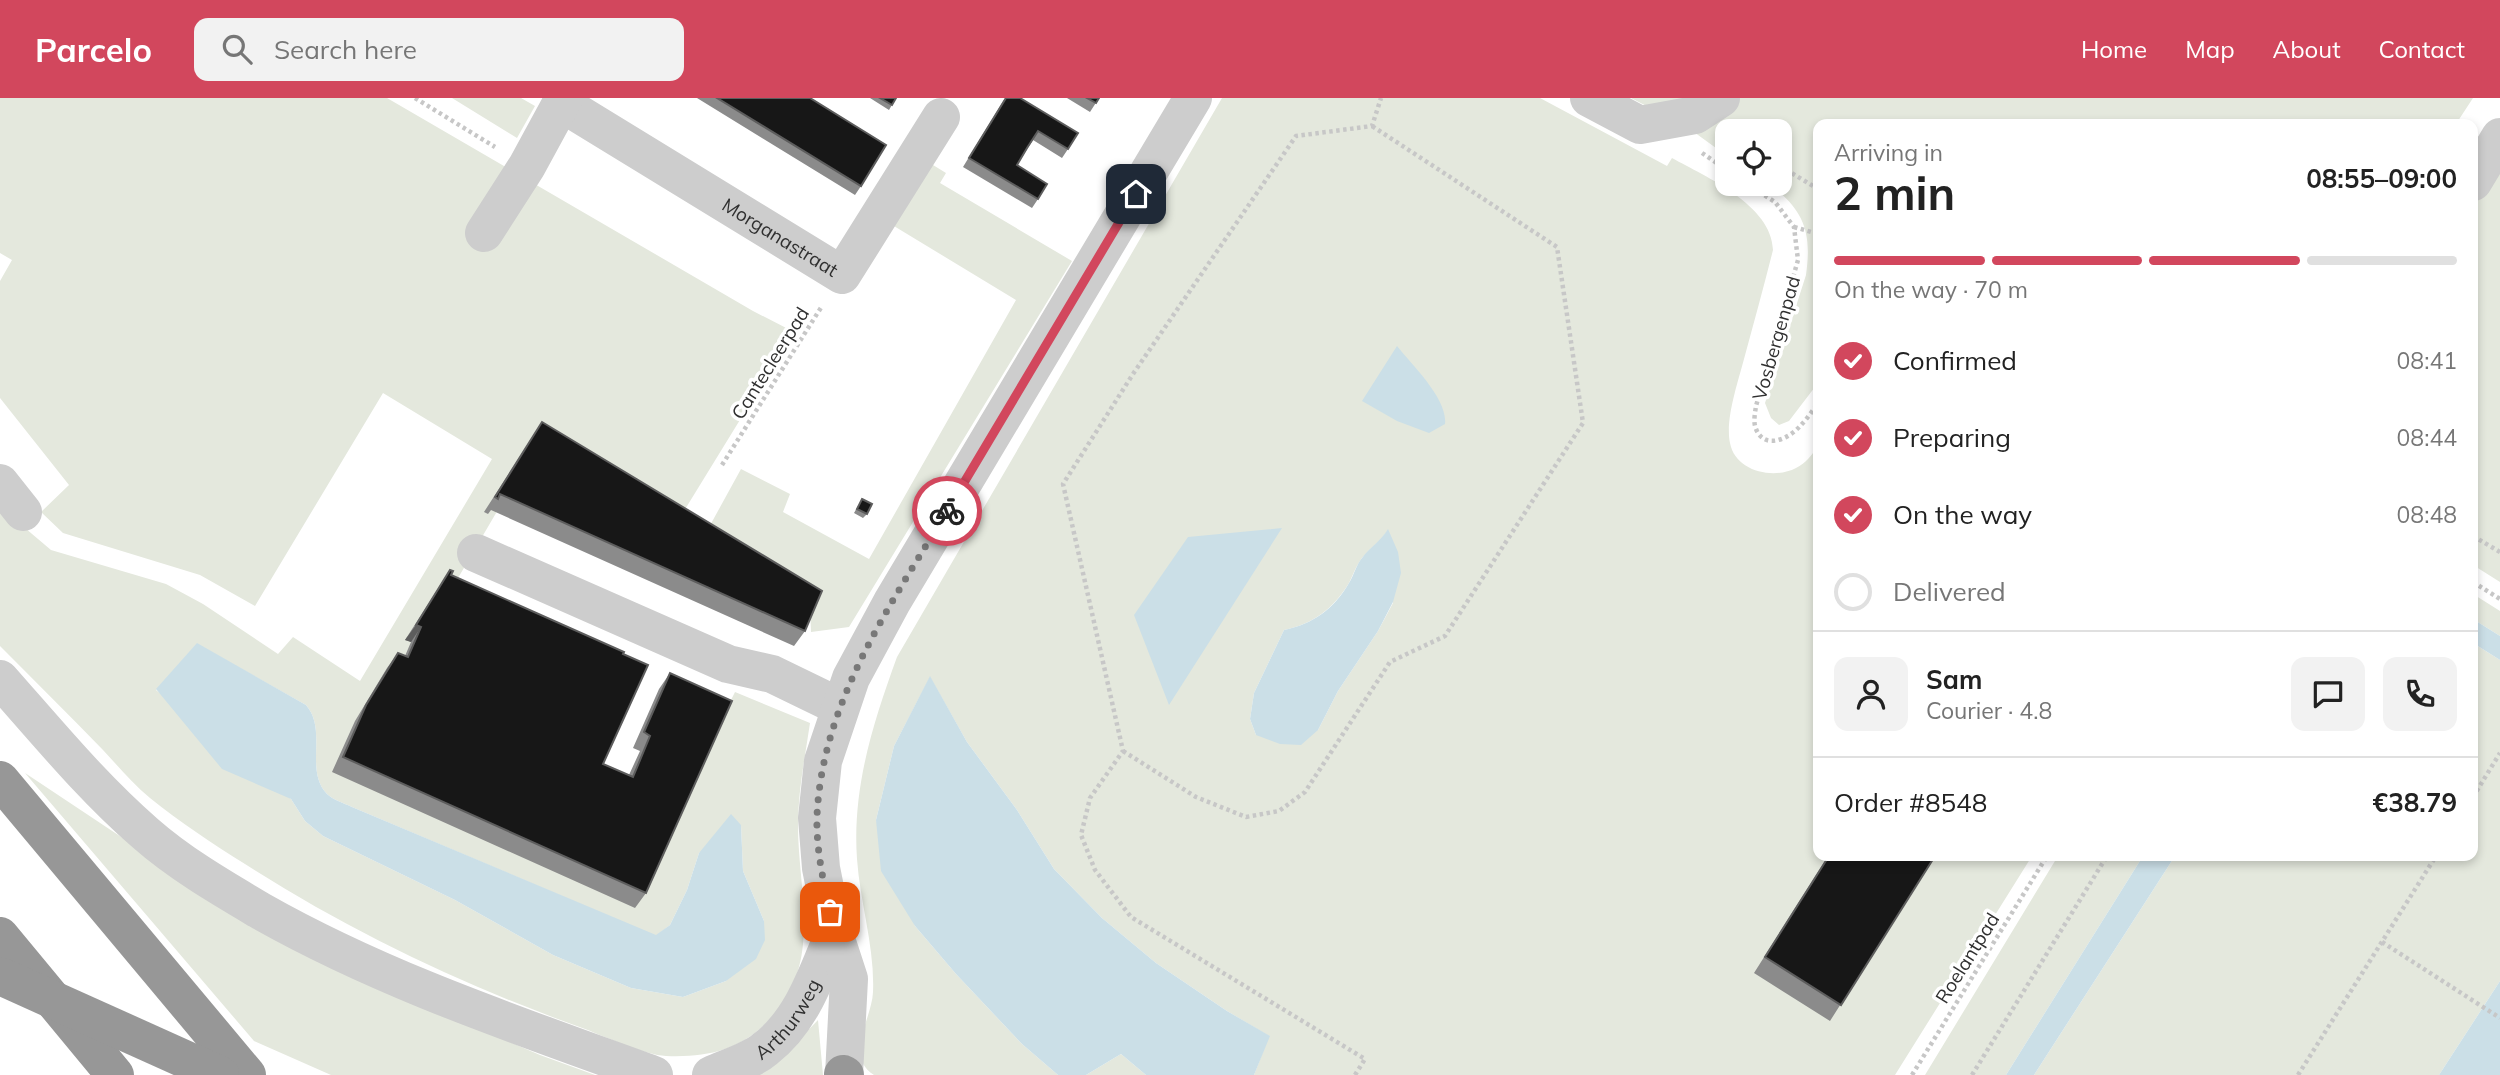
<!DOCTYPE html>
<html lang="en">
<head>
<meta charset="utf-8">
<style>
	body { margin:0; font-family:Mulish,sans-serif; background:#f2f2f2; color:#222; height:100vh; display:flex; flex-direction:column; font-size:26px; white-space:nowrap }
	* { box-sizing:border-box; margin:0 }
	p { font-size:23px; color:#767676 }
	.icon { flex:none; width:38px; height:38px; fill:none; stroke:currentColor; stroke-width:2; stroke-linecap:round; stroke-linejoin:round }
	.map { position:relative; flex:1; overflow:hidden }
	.details { position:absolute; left:1813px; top:21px; width:665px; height:742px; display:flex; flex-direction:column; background:#fff; border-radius:14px; box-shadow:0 4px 10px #0003 }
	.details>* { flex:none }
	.buttons { position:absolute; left:1715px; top:21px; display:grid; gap:14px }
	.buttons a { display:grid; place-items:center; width:77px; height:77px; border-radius:14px; background:#fff; box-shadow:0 4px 10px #0003; font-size:35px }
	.pin { position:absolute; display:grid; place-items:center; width:60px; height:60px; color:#fff; margin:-30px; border-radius:14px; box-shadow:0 4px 10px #0006 }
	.courier { position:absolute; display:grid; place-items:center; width:70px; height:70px; margin:-35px; border:5px solid #d2475d; border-radius:50%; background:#fff; color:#222; box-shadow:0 2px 9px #0007 }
	.head em { font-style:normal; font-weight:700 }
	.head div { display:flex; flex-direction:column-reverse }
	.head { display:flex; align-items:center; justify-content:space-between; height:119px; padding:0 21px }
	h1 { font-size:46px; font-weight:700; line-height:52px }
	.bar { display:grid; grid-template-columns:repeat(4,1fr); gap:10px 7px; align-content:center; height:84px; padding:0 21px }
	.bar i { height:9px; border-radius:5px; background:#e0e0e0 }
	.bar .active { background:#d2475d }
	.bar p { grid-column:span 4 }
	.line { display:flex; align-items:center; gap:18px; padding:0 21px; border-top:2px solid #e0e0e0 }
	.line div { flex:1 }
	.round { display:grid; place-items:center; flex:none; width:74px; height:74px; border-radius:14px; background:#f2f2f2 }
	ol { padding:0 21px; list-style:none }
	li { display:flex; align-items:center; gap:21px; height:77px }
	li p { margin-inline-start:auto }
	li .icon { padding:7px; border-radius:50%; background:#d2475d; color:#fff; stroke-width:4 }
	li:last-child { color:#767676 }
	li i { width:38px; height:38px; border:4px solid #e0e0e0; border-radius:50% }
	header { display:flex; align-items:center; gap:42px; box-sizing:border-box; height:98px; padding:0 35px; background:#d2475d; color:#fff }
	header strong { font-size:33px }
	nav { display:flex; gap:38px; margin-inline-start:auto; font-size:24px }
	.search { width:490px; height:63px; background:#f2f2f2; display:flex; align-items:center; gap:18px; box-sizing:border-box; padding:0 24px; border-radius:14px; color:#767676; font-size:26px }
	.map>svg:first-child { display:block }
	.green { fill:#e4e8dd; fill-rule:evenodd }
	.water { fill:#cbdfe7 }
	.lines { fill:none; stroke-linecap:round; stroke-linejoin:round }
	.path { stroke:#c7c7c7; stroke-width:4.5; stroke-dasharray:3.5 3.5; stroke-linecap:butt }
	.minor { stroke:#cdcdcd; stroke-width:38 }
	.highway { stroke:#979797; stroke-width:38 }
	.highway-bridge { stroke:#979797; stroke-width:38 }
	.wall { fill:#8b8b8b }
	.shaded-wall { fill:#5d5d5d }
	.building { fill:#171717; stroke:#5d5d5d; stroke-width:2 }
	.done { stroke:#787878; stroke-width:7; stroke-dasharray:0 12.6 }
	.route { stroke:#d2475d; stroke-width:9 }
	.labels { text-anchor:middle; stroke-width:7; stroke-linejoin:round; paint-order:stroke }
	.street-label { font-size:19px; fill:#303030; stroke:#fff }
</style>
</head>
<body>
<header>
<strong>Parcelo</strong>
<div class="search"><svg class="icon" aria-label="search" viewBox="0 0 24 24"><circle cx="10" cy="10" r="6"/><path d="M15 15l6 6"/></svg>Search here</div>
<nav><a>Home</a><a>Map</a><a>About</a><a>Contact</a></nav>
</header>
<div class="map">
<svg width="2500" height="977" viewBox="0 0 2500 977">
	<rect width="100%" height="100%" fill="#fff"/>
	<!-- green -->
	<path class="green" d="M0 0H387L753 213 794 234 676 426 537 345 351 663 651 763 735 594 810 625C805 659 798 693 798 728 798 787 819 854 782 906 752 948 716 960 666 958 645 957 606 939 585 931 467 889 351 834 245 766 213 746 180 724 150 700 133 686 118 668 103 652 69 617 34 582 0 548V400L25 430 51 452 166 486 203 506 278 556 293 539 360 583 492 361 383 295 255 508 200 477 63 435 41 414 69 387 0 300V183L12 162 0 155ZM197 546 306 607C328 632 304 672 327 696 333 702 344 705 352 709L656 838 670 827 687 792 699 755 741 727 743 773 764 823 726 883 683 899 631 890 553 857 455 802 323 738 305 723 291 701 156 592Z
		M452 0H521L535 8 517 40Z
		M1222 0H1540L1667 68 1672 60C1706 79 1772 107 1773 152 1764 188 1754 224 1744 261 1738 284 1725 322 1730 345 1735 373 1773 382 1796 370 1806 365 1812 357 1818 348V758H2032L1895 977H1254L1269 938 1227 913 1156 865 1102 820 1054 771 1017 712 967 644 930 579 894 648 876 722 915 828 956 876 1022 946 1058 977H874C844 958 872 921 873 894 875 850 860 805 857 761 852 690 873 625 897 559ZM1388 432 1393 505 1378 533 1338 593 1318 632 1256 637 1250 621 1254 595 1284 532C1313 526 1333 511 1349 485 1353 477 1356 468 1362 460 1370 450 1381 443 1388 432Z
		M1631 0H2473L2456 26H1818V285L1789 323 1779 327 1771 320 1765 305 1806 177C1812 133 1804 113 1770 86H1780V33H1727V58L1687 29Z
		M920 59 946 75 940 85 1072 163 849 529 811 534 810 508 702 442 741 371 790 396 783 414 869 461 1016 202 884 122Z
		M2500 62V484L2473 467V107Z
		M2473 496 2500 513V538L2473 521Z
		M2473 545 2500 562V883L2439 977H2034L2175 758H2473Z
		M25 675 249 824 378 887 540 957 595 977H331L254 943Z
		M2058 758H2143L2006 977H1925Z
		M818 922 823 977H754L785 956Z
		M1121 956 1146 977H1086Z"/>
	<!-- water -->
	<path class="water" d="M1397 248C1412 267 1448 301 1445 326L1429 335 1397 323 1362 303Z
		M1282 430 1169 607 1134 517 1188 439Z
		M1388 431 1398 454 1401 475 1393 504 1378 533 1338 593 1318 632 1301 647 1280 646 1256 637 1250 621 1254 595 1284 532C1313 526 1334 511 1349 485 1354 477 1356 467 1362 460 1370 449 1381 443 1388 431Z
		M2473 521 2500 538V562L2473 545Z
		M197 545 306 607C328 632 304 672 327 696 333 702 344 705 352 709L656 837 670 827 687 792 699 755 731 716 741 727 743 773 764 823 765 842 756 861 726 883 683 899 631 890 553 857 455 802 323 738 305 723 291 701 222 671 156 591Z
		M930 578 967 644 1017 712 1054 771 1102 820 1156 865 1227 913 1270 938 1254 977H1146L1121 956 1086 977H1058L1022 946 956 876 915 828 881 773 876 722 894 648Z
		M2143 758H2175L2034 977H2006Z
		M2500 883V977H2439Z"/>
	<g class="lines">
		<!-- path -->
		<path class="path" d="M415 0 495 49
			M1702 55 1727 72
			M1780 68 1818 91
			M1747 86 1775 104 1794 129 1798 162 1756 308C1755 315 1753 324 1756 331 1765 353 1790 340 1801 327 1807 321 1813 312 1818 305
			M1794 129 1818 136
			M722 367 822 208
			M2473 438 2500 454
			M2473 484 2500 501
			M1123 653 1196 699 1246 719 1279 713 1305 694 1390 564 1445 538 1583 325 1557 149 1372 28
			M2473 699 2500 655
			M2382 844 2500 920
			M1355 977 1365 961 1131 819 1095 772 1081 737 1090 700 1123 653 1063 386 1133 276 1296 38 1372 28 1381 0
			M1912 977 2047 758
			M1972 977 2107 758
			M2298 977 2436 758"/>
		<!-- minor -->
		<g class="minor">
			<path d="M1589 0 1640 27 1695 17 1721 0"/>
			<path id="s1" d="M561 5 842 177 941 19"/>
			<path d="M2473 84 2500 39"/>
			<path d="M484 135 527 68 564 0"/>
			<path d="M0 385 23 414"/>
			<path d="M476 455 728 566 772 576 840 609"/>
			<path d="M0 581C47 634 92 689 145 735 179 765 220 789 259 812 384 883 520 928 654 977"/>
			<path id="s2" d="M711 977C729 969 751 963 765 951 802 923 817 876 834 835"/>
			<path d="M844 977 849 881 834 835 821 770 817 720 823 663 851 580 892 504 1193 0"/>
		</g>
		<!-- highway -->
		<path class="highway" d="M0 682 247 977
			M0 838 115 977
			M843 976 845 977"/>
		<!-- highway-bridge -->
		<path class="highway-bridge" d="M0 878 220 977"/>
	</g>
	<!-- wall -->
	<path class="wall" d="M697 0H810L861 88 855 97Z
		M870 0H896L889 12Z
		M1005 0 1068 51 1062 60 1033 42 1017 67 1038 101 1032 110 963 69Z
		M1067 0H1099L1090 14Z
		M542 324 805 533 794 548 491 412 488 416 484 414Z
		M862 401 867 416 863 420 854 415Z
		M450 472 451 477 603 666 629 677 640 653 633 650 659 591 670 575 646 795 635 810 332 674 355 623 387 570 398 555 405 558 411 544 405 542Z
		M1828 758H1935L1830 923 1754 875Z"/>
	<!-- shaded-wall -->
	<path class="shaded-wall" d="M416 527 421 529 411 544 405 542Z"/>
	<!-- building -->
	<path class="building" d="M717 0H810L886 47 861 88Z
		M880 0H896L892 7Z
		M1006 0H1020L1078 35 1068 51 1038 33 1027 50 1017 67 1047 86 1038 101 969 60Z
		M1087 0H1099L1096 5Z
		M542 324 822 493 805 533 500 396 498 401 495 399Z
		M862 401 872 406 867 416 857 411Z
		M450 472 453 473 451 477 624 554 623 556 648 567 603 666 633 679 650 638 644 634 670 575 732 603 646 795 343 659 366 607 398 555 408 559 421 529 416 527Z
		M1829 758H1935L1841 907 1765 859Z"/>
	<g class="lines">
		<!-- done -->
		<path class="done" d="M830 814C823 782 816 750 817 718 822 604 890 508 947 413"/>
		<!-- route -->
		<path class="route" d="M947 413 1136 96"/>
	</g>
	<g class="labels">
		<!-- street labels -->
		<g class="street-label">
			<text dy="7" stroke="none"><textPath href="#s1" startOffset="257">Morganastraat</textPath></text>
			<text transform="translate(1776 240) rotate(-74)" y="7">Vosbergenpad</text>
			<text transform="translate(770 265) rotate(-58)" y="7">Cantecleerpad</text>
			<text transform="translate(1967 860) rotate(-58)" y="7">Roelantpad</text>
			<text dy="7" stroke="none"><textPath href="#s2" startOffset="98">Arthurweg</textPath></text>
		</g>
	</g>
</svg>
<div class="buttons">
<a><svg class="icon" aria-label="locate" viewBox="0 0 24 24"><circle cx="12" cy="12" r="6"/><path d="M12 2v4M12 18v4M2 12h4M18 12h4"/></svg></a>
</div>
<div class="pin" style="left:830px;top:814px;background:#ea580c"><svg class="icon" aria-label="bag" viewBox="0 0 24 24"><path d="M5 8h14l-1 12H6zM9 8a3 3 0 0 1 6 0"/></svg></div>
<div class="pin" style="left:1136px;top:96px;background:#1f2937"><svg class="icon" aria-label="home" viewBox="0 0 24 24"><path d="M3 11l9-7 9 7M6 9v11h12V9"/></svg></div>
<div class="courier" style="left:947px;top:413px"><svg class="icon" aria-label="bike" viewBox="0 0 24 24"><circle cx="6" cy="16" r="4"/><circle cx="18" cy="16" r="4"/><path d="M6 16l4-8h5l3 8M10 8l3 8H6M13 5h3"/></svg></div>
<section class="details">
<div class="head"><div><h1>2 min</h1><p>Arriving in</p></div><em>08:55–09:00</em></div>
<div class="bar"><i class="active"></i><i class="active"></i><i class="active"></i><i></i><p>On the way · 70 m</p></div>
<ol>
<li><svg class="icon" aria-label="check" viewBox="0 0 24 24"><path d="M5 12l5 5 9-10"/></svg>Confirmed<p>08:41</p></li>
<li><svg class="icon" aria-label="check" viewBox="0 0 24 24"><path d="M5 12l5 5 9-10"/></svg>Preparing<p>08:44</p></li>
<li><svg class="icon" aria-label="check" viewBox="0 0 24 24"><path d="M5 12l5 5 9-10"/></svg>On the way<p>08:48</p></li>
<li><i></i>Delivered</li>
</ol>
<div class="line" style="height:126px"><a class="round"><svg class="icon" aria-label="person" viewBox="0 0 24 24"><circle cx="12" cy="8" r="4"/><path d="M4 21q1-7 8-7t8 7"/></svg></a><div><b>Sam</b><p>Courier · 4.8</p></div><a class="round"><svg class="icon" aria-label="chat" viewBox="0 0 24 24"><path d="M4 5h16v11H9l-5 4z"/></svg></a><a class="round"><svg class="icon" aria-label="phone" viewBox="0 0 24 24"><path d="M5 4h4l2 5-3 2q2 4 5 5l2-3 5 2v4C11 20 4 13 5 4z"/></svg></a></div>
<div class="line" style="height:91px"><div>Order #8548</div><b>€38.79</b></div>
</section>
</div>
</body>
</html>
